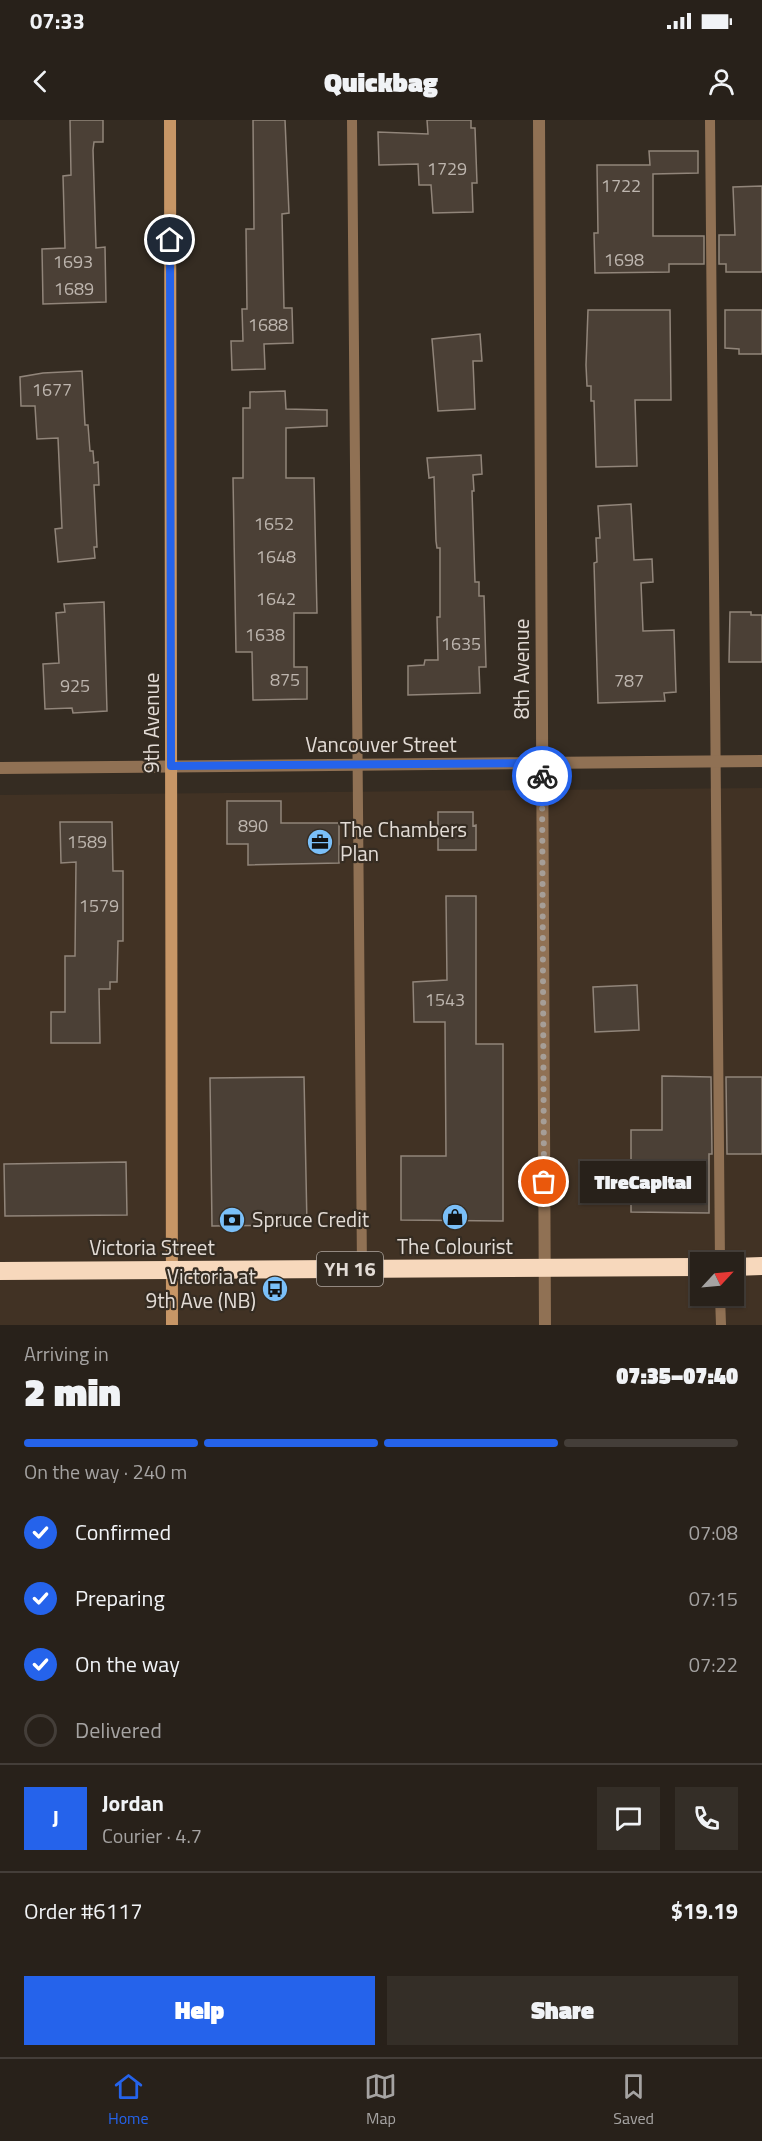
<!DOCTYPE html>
<html lang="en">
<head>
<meta charset="utf-8">
<style>
	body { margin:0; font-family:"Titillium Web",sans-serif; background:#342e27; color:#f1f3f6; height:100vh; display:flex; flex-direction:column; font-size:22px; white-space:nowrap }
	* { box-sizing:border-box; margin:0 }
	p { font-size:20px; color:#a5a3a2 }
	.icon { flex:none; width:33px; height:33px; fill:none; stroke:currentColor; stroke-width:2; stroke-linecap:round; stroke-linejoin:round }
	.map { position:relative; height:1205px; overflow:hidden }
	.details { display:flex; flex-direction:column; background:#28211a; flex:1 }
	.details>* { flex:none }
	.needle { width:39px; rotate:64deg }
	.controls { position:absolute; left:690px; top:1132px; display:grid; gap:12px }
	.controls a { display:grid; place-items:center; width:54px; height:54px; border-radius:0px; background:#28211a; box-shadow:0 2px 4px #0004,0 0 0 2px #443e39; font-size:30px }
	.pin { position:absolute; display:grid; place-items:center; width:51px; height:51px; color:#fff; margin:-26px; border:3px solid #fff; border-radius:50%; box-shadow:0 2px 6px #0007 }
	.courier { position:absolute; display:grid; place-items:center; width:60px; height:60px; margin:-30px; border:4px solid #2563eb; border-radius:50%; background:#fff; color:#222; box-shadow:0 2px 8px #0007 }
	.bubble { position:absolute; height:42px; border-radius:0px; background:#28211a; box-shadow:0 2px 4px #0004,0 0 0 2px #443e39; font-size:20px; font-weight:800; line-height:42px; text-align:center }
	.overview em { font-style:normal; font-weight:800 }
	.overview div { display:flex; flex-direction:column-reverse }
	.overview { display:flex; align-items:center; justify-content:space-between; height:102px; padding:0 24px }
	h1 { font-size:39px; font-weight:800; line-height:45px }
	.bar { display:grid; grid-template-columns:repeat(4,1fr); gap:9px 6px; align-content:center; height:72px; padding:0 24px }
	.bar i { height:8px; border-radius:4px; background:#443e39 }
	.bar .on { background:#2563eb }
	.bar p { grid-column:span 4 }
	.line { display:flex; align-items:center; gap:15px; padding:0 24px; border-top:2px solid #443e39 }
	.line div { flex:1 }
	.round { display:grid; place-items:center; flex:none; width:63px; height:63px; border-radius:0px; background:#342e27 }
	ol { padding:0 24px; list-style:none }
	li { display:flex; align-items:center; gap:18px; height:66px }
	li p { margin-inline-start:auto }
	li .icon { padding:6px; border-radius:50%; background:#2563eb; color:#fff; stroke-width:4 }
	li:last-child { color:#a5a3a2 }
	li i { width:33px; height:33px; border:3px solid #443e39; border-radius:50% }
	.cta { display:flex; gap:12px; margin-top:auto; padding:12px 24px }
	.cta a { flex:1; height:69px; border-radius:0px; background:#2563eb; color:#fff; font-size:24px; font-weight:800; line-height:69px; text-align:center }
	.cta a+a { background:#342e27; color:#f1f3f6 }
	.status { display:flex; justify-content:space-between; align-items:center; height:42px; padding:0 30px; background:#28211a; direction:ltr }
	.status svg { height:16px; fill:currentColor }
	header { display:flex; justify-content:space-between; align-items:center; height:78px; padding:0 24px; background:#28211a; font-size:27px; font-weight:800 }
	.menu { display:flex; justify-content:space-around; align-items:center; height:84px; border-top:2px solid #443e39; background:#28211a; font-size:16px; color:#a5a3a2 }
	.menu a { display:grid; justify-items:center; gap:3px }
	.menu .on { color:#2563eb }
	.map>svg:first-child { display:block }
	.built { fill:#413224; fill-rule:evenodd }
	.building { fill:#4b4036; stroke:#91857a; stroke-width:1.5 }
	.lines { fill:none; stroke-linecap:round; stroke-linejoin:round }
	.lane { stroke:#907154; stroke-width:10 }
	.street { stroke:#907154; stroke-width:12 }
	.secondary { stroke:#c79666; stroke-width:12 }
	.highway { stroke:#f7d8bc; stroke-width:18 }
	.done { stroke:#a69e97; stroke-width:6; stroke-dasharray:0 10.8 }
	.route { stroke:#2563eb; stroke-width:8 }
	.labels { text-anchor:middle; stroke-width:4.5; stroke-linejoin:round; paint-order:stroke }
	.number-label { font-size:18px; fill:#bdb5ae }
	.shield { fill:#352c22; stroke:#afa7a0; stroke-width:1.5 }
	.shield-label { font-size:20px; font-weight:bold; fill:#e3dcd6 }
	.street-label { font-size:21px; fill:#e3dcd6; stroke:#352c22 }
	.poi-label { font-size:21px; fill:#e3dcd6; stroke:#352c22; text-anchor:start }
</style>
</head>
<body>
<div class="status"><b>07:33</b><svg viewBox="0 0 49 12"><path d="M0 12V9h3v3zM5 12V6h3v6zM10 12V3h3v9zM15 12V0h3v12zM26 1h20v11H26zM47 4h2v5h-2z"/></svg></div>
<header><svg class="icon" aria-label="back" viewBox="0 0 24 24"><path d="M15 5l-7 7 7 7"/></svg>Quickbag<svg class="icon" aria-label="person" viewBox="0 0 24 24"><circle cx="12" cy="8" r="4"/><path d="M4 21q1-7 8-7t8 7"/></svg></header>
<div class="map">
<svg width="762" height="1205" viewBox="0 0 762 1205">
	<rect width="100%" height="100%" fill="#352c22"/>
	<!-- built -->
	<path class="built" d="M762 668V1205H0V675ZM700 1143H734V1176H700Z"/>
	<!-- building -->
	<path class="building" d="M70 0H103V22H94L93 30 96 128 105 127 106 182 43 184 42 129 65 128 63 56 71 55Z
		M253 0H285L289 93 282 94 284 188H292L293 223 264 224 265 249 232 250 231 221H243L242 189H247L246 109H254Z
		M427 0H471V8H475L477 63H472L473 92 433 93 431 65H419L418 44 379 45 378 12 428 14Z
		M649 31H698V53L653 54V116H704V144H669V152L595 153 594 113H598L597 45H650Z
		M762 66V152H726V144H719V115H735L733 67Z
		M588 190H670L671 280H635L637 346 596 347 594 281H591V266H587L586 245Z
		M725 190H762V234H739V229L725 228Z
		M480 214 482 241H473L475 289 438 291 432 219Z
		M82 251 85 305H88L90 331H93L94 343 98 342 99 365H94L97 427H94L95 438 58 442 55 409 62 408 58 318 37 319 35 286H21L20 257 43 253Z
		M285 271 286 289 327 290V306L286 308V358H314L317 493H294V547H307V579L253 580 252 532H236L233 358H243V288H250V272Z
		M481 335 482 354 473 355 474 371H472L475 462H479V476H484L486 547H479L480 573 408 575V546L424 545 425 540H438L437 497H440V428H437L436 421 434 357 429 358 427 338Z
		M631 384 634 440 652 439 653 462 641 463 643 511 674 510 676 572 664 573 665 581 598 583 594 443 597 442 596 418H600L598 386Z
		M104 482 107 591 73 593 72 588 45 589 43 544 59 543 56 493 65 492 64 484Z
		M730 492H751V495H762V542H729Z
		M227 681H281V703H339V743L248 745V724H227Z
		M438 692H473V706L476 705V730H438Z
		M60 702H112L113 751H123V821H118L117 862H110V869H99L100 923H51V892H65V836H75L76 742 61 743Z
		M446 776H476V924H503V1101L401 1100V1036H446L445 902H414L413 862 447 860Z
		M637 865 639 910 595 912 593 867Z
		M662 956 711 957 712 1034H709V1093L631 1092V1010H662Z
		M304 957 307 1105 212 1106 210 958Z
		M726 957H762V1034H727Z
		M126 1042 127 1095 5 1096 4 1044Z"/>
	<g class="lines">
		<!-- lane -->
		<path class="lane" d="M352 0 362 1149
			M710 0 720 1143
			M720 1176 721 1205"/>
		<!-- street -->
		<path class="street" d="M539 0 545 1205
			M0 648 762 641"/>
		<!-- secondary -->
		<path class="secondary" d="M170 0 172 1205"/>
		<!-- highway -->
		<path class="highway" d="M734 1147 762 1146
			M0 1151 700 1147"/>
	</g>
	<g class="lines">
		<!-- done -->
		<path class="done" d="M542 656 544 1062"/>
		<!-- route -->
		<path class="route" d="M170 120 171 646 542 643V656"/>
	</g>
	<!-- icons -->
	<defs>
		<g id="office-disc" transform="scale(1.35)"><circle r="9.5" fill="#7abff8" stroke="#352c22"/><path d="M-6-3h4V-5.5h4V-3h4V5H-6ZM-1-4.5V-3h2v-1.5ZM-6 0V1H6V0Z" fill="#111"/></g>
		<g id="shop-disc" transform="scale(1.35)"><circle r="9.5" fill="#7abff8" stroke="#352c22"/><path d="M-5-2.5h2.3a2.7 3.5 0 0 1 5.4 0H5L5.5 6h-11ZM-1.5-2.5h3a1.5 2.3 0 0 0-3 0Z" fill="#111"/></g>
		<g id="bank-disc" transform="scale(1.35)"><circle r="9.5" fill="#7abff8" stroke="#352c22"/><path d="M-6-4H6V4H-6ZM0-2.3a2.3 2.3 0 1 0 0 4.6a2.3 2.3 0 1 0 0-4.6Z" fill="#111"/></g>
		<g id="bus-disc" transform="scale(1.35)"><circle r="9.5" fill="#7abff8" stroke="#352c22"/><path d="M-5-6H5V4H4V6H2V4H-2V6H-4V4H-5ZM-3.5-4V0h7V-4ZM-3.5 1.2v1.5H-2V1.2ZM2 1.2v1.5H3.5V1.2Z" fill="#111"/></g>
	</defs>
	<g fill-rule="evenodd">
		<use href="#office-disc" x="320" y="722"/>
		<use href="#shop-disc" x="455" y="1097"/>
		<use href="#bank-disc" x="232" y="1100"/>
		<use href="#bus-disc" x="275" y="1169"/>
	</g>
	<g class="labels">
		<!-- number labels -->
		<g class="number-label">
			<text x="447" y="55">1729</text>
			<text x="621" y="72">1722</text>
			<text x="624" y="146">1698</text>
			<text x="73" y="148">1693</text>
			<text x="74" y="175">1689</text>
			<text x="268" y="211">1688</text>
			<text x="52" y="276">1677</text>
			<text x="274" y="410">1652</text>
			<text x="276" y="443">1648</text>
			<text x="276" y="485">1642</text>
			<text x="265" y="521">1638</text>
			<text x="461" y="530">1635</text>
			<text x="285" y="566">875</text>
			<text x="629" y="567">787</text>
			<text x="75" y="572">925</text>
			<text x="253" y="712">890</text>
			<text x="87" y="728">1589</text>
			<text x="99" y="792">1579</text>
			<text x="445" y="886">1543</text>
		</g>
		<!-- shield labels -->
		<rect class="shield" x="317" y="1132" width="66" height="34" rx="4.5"/>
		<g class="shield-label">
			<text x="350" y="1156">YH 16</text>
		</g>
		<!-- street labels -->
		<g class="street-label">
			<text transform="translate(522 549) rotate(-90)" y="7">8th Avenue</text>
			<text transform="translate(152 603) rotate(-90)" y="7">9th Avenue</text>
			<text x="381" y="632">Vancouver Street</text>
			<text x="152" y="1135">Victoria Street</text>
		</g>
		<!-- poi labels -->
		<g class="poi-label">
			<text x="340" y="717">The Chambers<tspan x="340" dy="24">Plan</tspan></text>
			<text x="252" y="1107">Spruce Credit</text>
			<text x="455" y="1134" text-anchor="middle">The Colourist</text>
			<text x="256" y="1164" text-anchor="end">Victoria at<tspan x="256" dy="24">9th Ave (NB)</tspan></text>
		</g>
	</g>
</svg>
<div class="controls">
<a><svg class="needle" viewBox="-14 -14 28 28"><path d="M0-13l5 13h-10z" fill="#e53935"/><path d="M0 13l5-13h-10z" fill="#a5a3a2"/></svg></a>
</div>
<div class="pin" style="left:544px;top:1062px;background:#ea580c"><svg class="icon" aria-label="bag" viewBox="0 0 24 24"><path d="M5 8h14l-1 12H6zM9 8a3 3 0 0 1 6 0"/></svg></div>
<div class="pin" style="left:170px;top:120px;background:#1f2937"><svg class="icon" aria-label="home" viewBox="0 0 24 24"><path d="M3 11l9-7 9 7M6 9v11h12V9"/></svg></div>
<div class="courier" style="left:542px;top:656px"><svg class="icon" aria-label="bike" viewBox="0 0 24 24"><circle cx="6" cy="16" r="4"/><circle cx="18" cy="16" r="4"/><path d="M6 16l4-8h5l3 8M10 8l3 8H6M13 5h3"/></svg></div>
<div class="bubble" style="left:580px;top:1041px;width:126px">TireCapital</div>
</div>
<section class="details">
<div class="overview"><div><h1>2 min</h1><p>Arriving in</p></div><em>07:35–07:40</em></div>
<div class="bar"><i class="on"></i><i class="on"></i><i class="on"></i><i></i><p>On the way · 240 m</p></div>
<ol>
<li><svg class="icon" aria-label="check" viewBox="0 0 24 24"><path d="M5 12l5 5 9-10"/></svg>Confirmed<p>07:08</p></li>
<li><svg class="icon" aria-label="check" viewBox="0 0 24 24"><path d="M5 12l5 5 9-10"/></svg>Preparing<p>07:15</p></li>
<li><svg class="icon" aria-label="check" viewBox="0 0 24 24"><path d="M5 12l5 5 9-10"/></svg>On the way<p>07:22</p></li>
<li><i></i>Delivered</li>
</ol>
<div class="line" style="height:108px"><b class="round" style="background:#2563eb;color:#fff">J</b><div><b>Jordan</b><p>Courier · 4.7</p></div><a class="round"><svg class="icon" aria-label="chat" viewBox="0 0 24 24"><path d="M4 5h16v11H9l-5 4z"/></svg></a><a class="round"><svg class="icon" aria-label="phone" viewBox="0 0 24 24"><path d="M5 4h4l2 5-3 2q2 4 5 5l2-3 5 2v4C11 20 4 13 5 4z"/></svg></a></div>
<div class="line" style="height:78px"><div>Order #6117</div><b>$19.19</b></div>
<div class="cta"><a>Help</a><a>Share</a></div>
</section>
<nav class="menu">
<a class="on"><svg class="icon" aria-label="home" viewBox="0 0 24 24"><path d="M3 11l9-7 9 7M6 9v11h12V9"/></svg>Home</a>
<a><svg class="icon" aria-label="map" viewBox="0 0 24 24"><path d="M3 6l6-2 6 2 6-2v14l-6 2-6-2-6 2zM9 4v14M15 6v14"/></svg>Map</a>
<a><svg class="icon" aria-label="saved" viewBox="0 0 24 24"><path d="M7 4h10v16l-5-4-5 4z"/></svg>Saved</a>
</nav>
</body>
</html>
